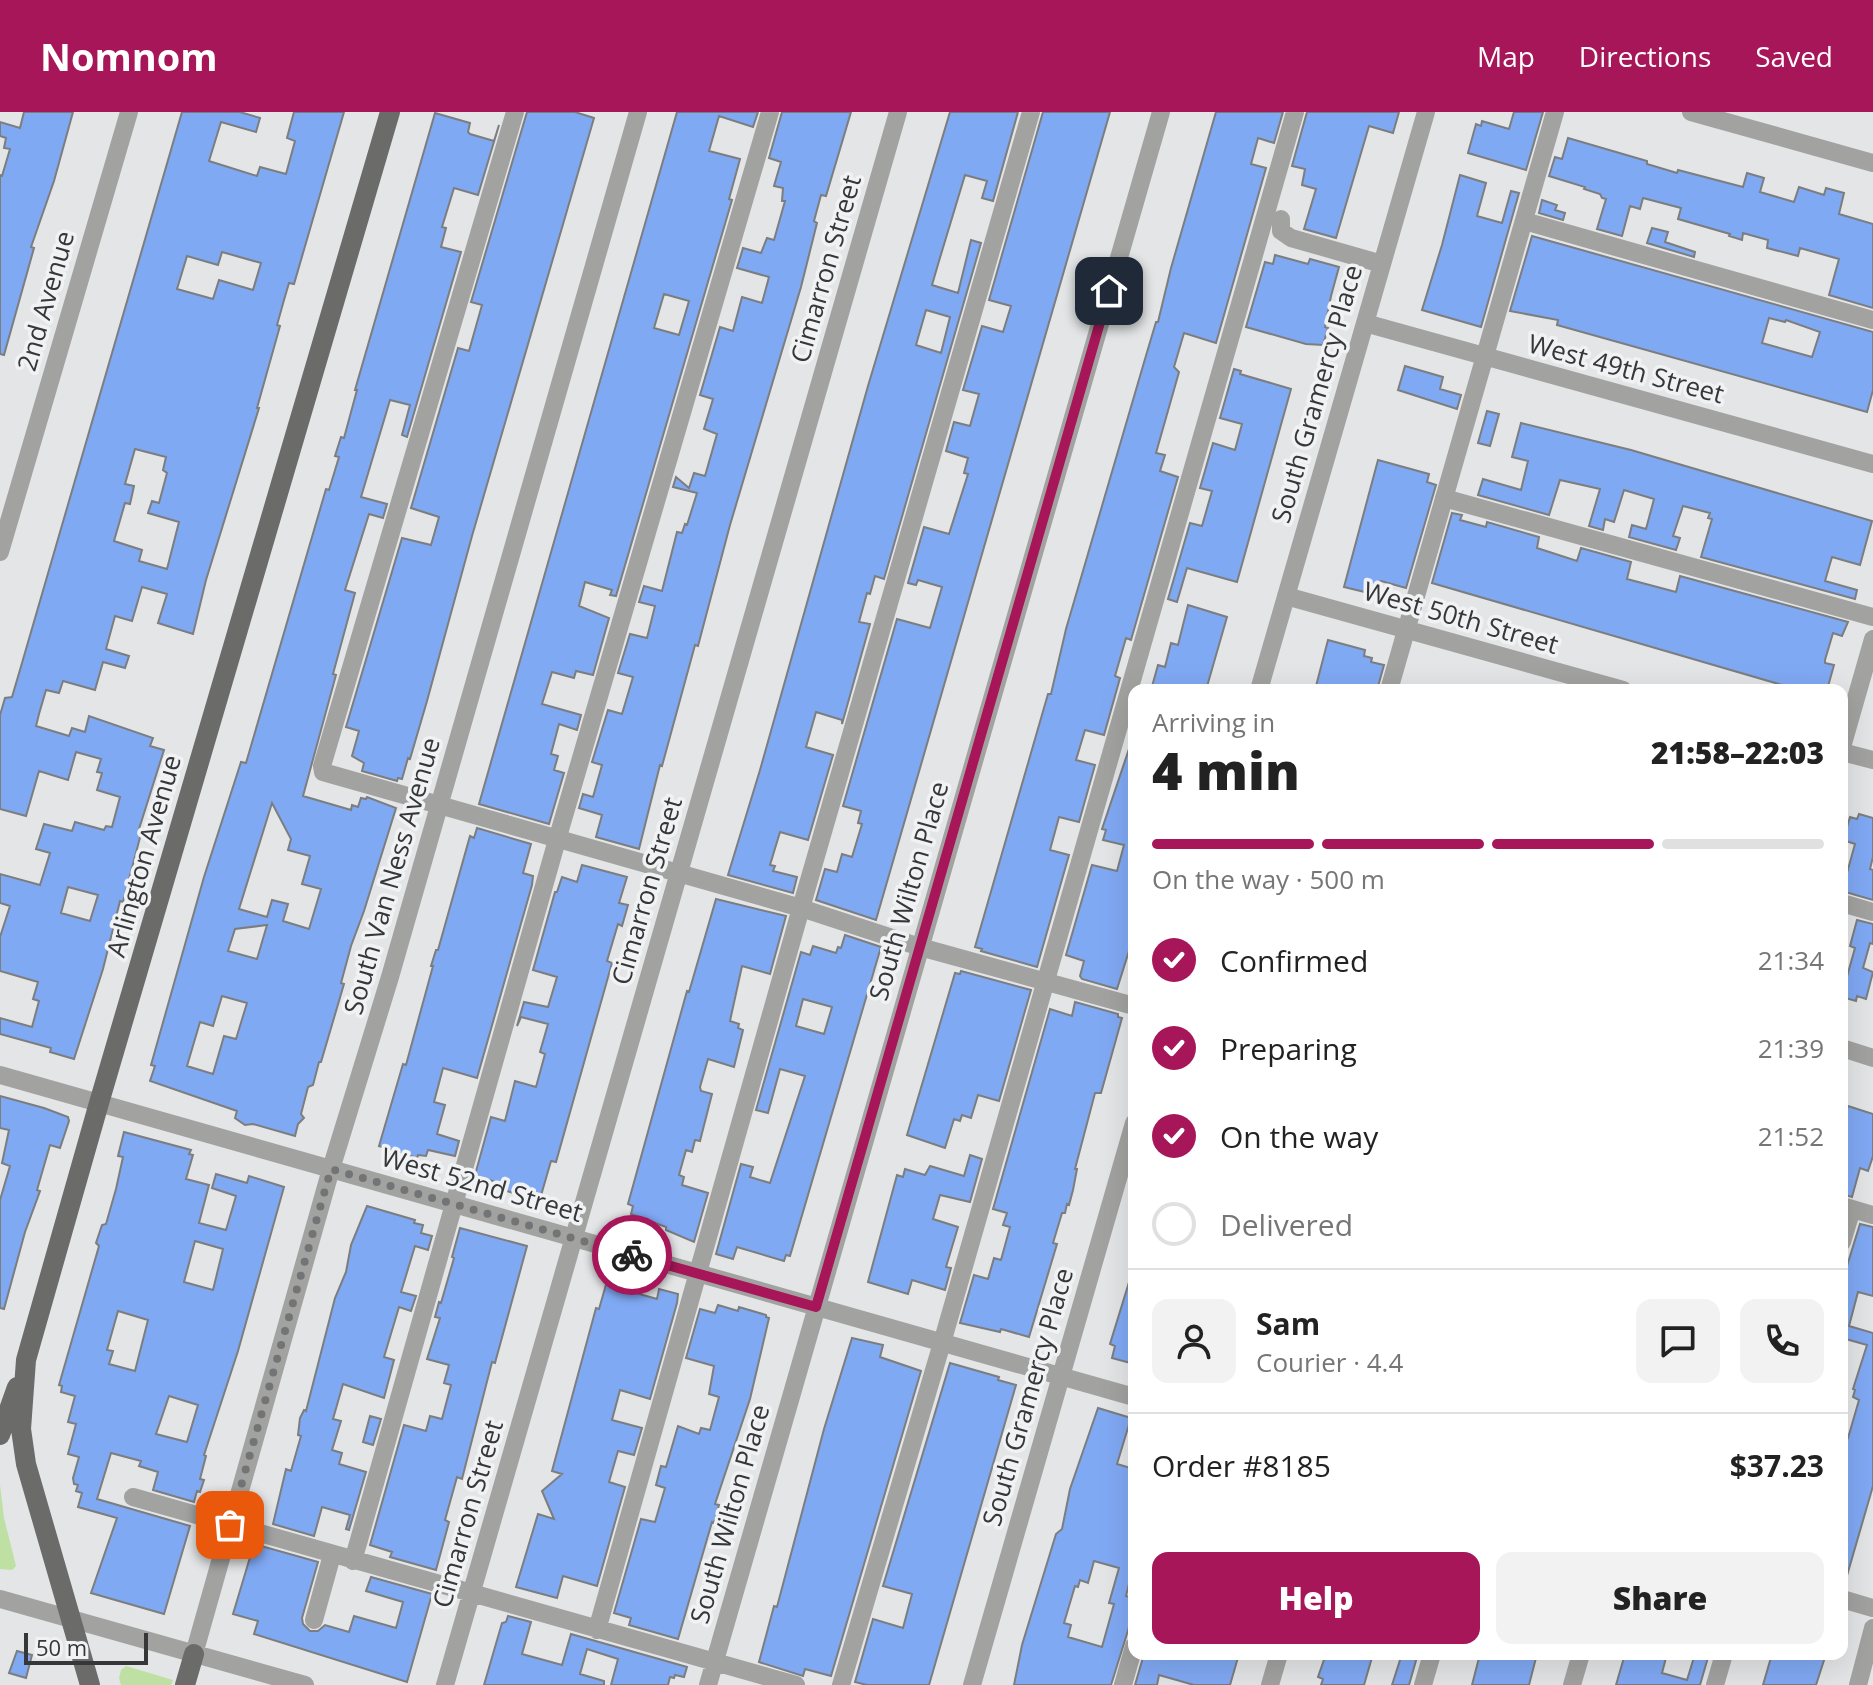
<!DOCTYPE html>
<html lang="en">
<head>
<meta charset="utf-8">
<style>
	body { margin:0; font-family:"Open Sans",sans-serif; background:#f2f2f2; color:#222; height:100vh; display:flex; flex-direction:column; font-size:30px; white-space:nowrap }
	* { box-sizing:border-box; margin:0 }
	p { font-size:26px; color:#767676 }
	.icon { flex:none; width:44px; height:44px; fill:none; stroke:currentColor; stroke-width:2; stroke-linecap:round; stroke-linejoin:round }
	.map { position:relative; flex:1; overflow:hidden }
	.details { position:absolute; left:1128px; top:572px; width:720px; height:976px; display:flex; flex-direction:column; background:#fff; border-radius:16px; box-shadow:0 8px 32px #0002 }
	.details>* { flex:none }
	.scale { position:absolute; left:24px; bottom:20px; width:124px; box-sizing:border-box; padding-left:8px; border:4px solid #363738; border-top:0; font-size:22px; line-height:28px; white-space:nowrap; color:#363738; -webkit-text-stroke:6px #f0f2f4; paint-order:stroke }
	.pin { position:absolute; display:grid; place-items:center; width:68px; height:68px; color:#fff; margin:-34px; border-radius:16px; box-shadow:0 4px 12px #0006 }
	.courier { position:absolute; display:grid; place-items:center; width:80px; height:80px; margin:-40px; border:6px solid #a61658; border-radius:50%; background:#fff; color:#222; box-shadow:0 2px 10px #0007 }
	.headline em { font-style:normal; font-weight:800 }
	.headline div { display:flex; flex-direction:column-reverse }
	.headline { display:flex; align-items:center; justify-content:space-between; height:136px; padding:0 24px }
	h1 { font-size:52px; font-weight:800; line-height:60px }
	.bar { display:grid; grid-template-columns:repeat(4,1fr); gap:12px 8px; align-content:center; height:96px; padding:0 24px }
	.bar i { height:10px; border-radius:6px; background:#e0e0e0 }
	.bar .selected { background:#a61658 }
	.bar p { grid-column:span 4 }
	.line { display:flex; align-items:center; gap:20px; padding:0 24px; border-top:2px solid #e0e0e0 }
	.line div { flex:1 }
	.round { display:grid; place-items:center; flex:none; width:84px; height:84px; border-radius:16px; background:#f2f2f2 }
	ol { padding:0 24px; list-style:none }
	li { display:flex; align-items:center; gap:24px; height:88px }
	li p { margin-inline-start:auto }
	li .icon { padding:8px; border-radius:50%; background:#a61658; color:#fff; stroke-width:4 }
	li:last-child { color:#767676 }
	li i { width:44px; height:44px; border:4px solid #e0e0e0; border-radius:50% }
	.button { display:flex; gap:16px; margin-top:auto; padding:16px 24px }
	.button a { flex:1; height:92px; border-radius:16px; background:#a61658; color:#fff; font-size:32px; font-weight:800; line-height:92px; text-align:center }
	.button a+a { background:#f2f2f2; color:#222 }
	header { display:flex; align-items:center; gap:48px; box-sizing:border-box; height:112px; padding:0 40px; background:#a61658; color:#fff }
	header strong { font-size:38px }
	nav { display:flex; gap:44px; margin-inline-start:auto; font-size:28px }
	.map>svg:first-child { display:block }
	.green { fill:#bee0a3 }
	.building { fill:#80a9f4; stroke:#7c7d7f; stroke-width:2; fill-rule:evenodd }
	.lines { fill:none; stroke-linecap:round; stroke-linejoin:round }
	.minor { stroke:#a2a2a1; stroke-width:18 }
	.major { stroke:#6b6c6a; stroke-width:20 }
	.done { stroke:#737475; stroke-width:8; stroke-dasharray:0 14.4 }
	.route { stroke:#a61658; stroke-width:10 }
	.labels { text-anchor:middle; stroke-width:7; stroke-linejoin:round; paint-order:stroke }
	.street-label { font-size:26px; fill:#363738; stroke:#f0f2f4 }
</style>
</head>
<body>
<header>
<strong>Nomnom</strong>
<nav><a>Map</a><a>Directions</a><a>Saved</a></nav>
</header>
<div class="map">
<svg width="1873" height="1573" viewBox="0 0 1873 1573">
	<rect width="100%" height="100%" fill="#e3e5e7"/>
	<!-- green -->
	<path class="green" d="M0 1373 4 1406 16 1454 12 1458 0 1457Z
		M126 1554 173 1568 171 1573H121L119 1566 121 1558Z"/>
	<!-- building -->
	<path class="building" d="M24 0H73L54 69 31 135 34 136 4 243 0 242V63L2 64 10 37 4 36 6 26 0 24V10L20 16Z
		M182 0H240L260 6 256 20 221 10 209 49 257 64 260 55 286 62 295 29 287 26 294 0H344L294 172 289 171 284 188 277 213 280 214 257 296H259L206 468 193 522 158 511 167 482 142 475 132 509 115 504 106 537 129 544 125 556 103 550 95 578 63 569 59 581 46 578 39 602 36 614 69 624 72 616 85 620 89 604 153 626 150 634 164 638 139 717 142 718 123 790 120 789 103 857 74 947 50 940 51 936 0 922V906L32 915 39 889 33 887 38 870 0 859V825L10 794 0 791V762L40 773 50 741 36 737 44 712 72 719 75 710 104 718 106 714 112 715 120 685 97 678 102 661 97 660 101 647 76 640 68 668 39 659 26 704 0 697V603L5 586 12 585 22 551ZM222 140 261 151 253 178 219 168 213 187 177 177 187 144 218 153ZM135 337 166 345 163 358 167 361 159 391 152 389 148 401 179 410 167 457 139 449 142 438 114 429 125 391 130 392 134 374 125 372ZM68 775 98 783 90 809 61 801Z
		M527 0H575L594 6 472 424 427 589 410 647 408 646 402 667 398 666 397 669 362 659 364 651 352 644 359 619 346 615 402 426 431 433 439 405 411 396 458 236 469 239 482 193 471 190Z
		M677 0H758L753 15 719 4 709 39 740 47 729 87 732 88 616 484 610 483 612 478 585 470 579 494 609 506 593 563 576 559 574 566 552 560 542 592 581 603 577 618 559 612 551 642 558 644 554 658 564 661 549 712 479 692ZM664 182 689 189 679 223 654 216Z
		M782 0H851L826 84 821 83 814 109 817 111 801 175 730 413 698 534 695 533 662 654 660 653 639 737 596 725 602 703 579 696 583 682 593 685 602 653 592 650 608 598 622 602 633 565 618 561 630 522 647 526 655 494 639 490 644 474 662 479 677 420 682 421 685 412 687 413 697 381 673 375 676 365 689 376 694 361 705 364 717 322 704 317 713 287 700 283 720 215 733 219 742 185 762 191 769 165 737 156 743 136 761 141 767 126 774 128 785 89H782L783 76 774 74 781 50 769 46Z
		M950 0H1018L993 89 982 86 987 69 965 63 939 149 932 173 958 181 971 128 981 131 884 467 875 464 870 482 867 481 859 510 870 512 842 612V608L816 600 806 635 833 643 808 728 780 720 770 753 775 754 773 759 797 765 793 781 728 763 760 658 868 274ZM926 198 950 205 941 241 916 233Z
		M1043 0H1110L876 808 816 788 825 757 837 760 842 742 852 745 862 712 858 711 861 699 843 694 897 507 930 516 942 475 918 468 916 473 908 471 924 415 949 422 968 362 964 361 968 346 946 339 954 310 970 314 979 282 963 278 982 214 1003 220 1011 194 989 188Z
		M1216 0H1283L1274 31 1258 26 1251 52 1266 56 1216 231 1184 221 1174 255 1179 260 1156 341 1165 343 1160 359 1178 365 1131 528 1126 526 1115 564 1120 566 1104 623 1085 618 1076 648 1095 653 1079 710 1059 705 1050 738 1069 743 1037 855 981 839 982 837 975 835 1048 582H1051L1066 517 1145 247 1156 210H1158L1171 156Z
		M1307 0H1399L1393 21 1369 14 1336 126 1304 117 1316 77 1302 73 1305 57 1292 54Z
		M1514 0H1543L1526 58 1468 41 1476 12 1481 14 1482 9 1509 17Z
		M435 1 470 11 468 20 470 22 494 29 499 13 478 83 454 76 442 115 446 116 441 135 461 140 407 325 402 323 410 293 390 288 361 385 387 392 383 406 369 402 345 478 355 481 333 562 336 563 303 684 351 698 352 693 358 695 361 686 366 687 367 685 396 696 364 799 351 834 341 871 344 872 321 950H319L313 973 308 975 301 1002 304 1006 298 1012 295 1024 253 1012 245 1013 235 1006 237 999 150 969 155 954 151 953 204 765 241 650 246 651 326 377 329 378 339 345 335 344 341 325 344 326 357 278H355ZM272 691 291 727 288 738 310 744 302 772 321 777 309 817 283 809 288 792 272 788 267 805 239 797ZM267 813 257 847 228 839 235 817ZM222 884 247 891 236 927 224 924 213 962 187 954 200 910 213 914Z
		M1568 26 1647 49V52L1677 61 1678 58 1743 75 1747 61 1764 66 1760 80 1794 90 1799 75 1824 83 1826 76 1844 81 1839 102 1873 112V196L1829 183 1839 147 1800 136 1798 144 1767 136 1768 128 1743 121 1742 128 1729 124 1730 122 1678 107 1681 96 1643 86 1640 97 1630 94 1622 124 1597 117 1606 87 1602 86 1600 82 1584 77 1585 75 1549 64 1555 45 1562 47Z
		M1460 63 1486 71 1477 104 1502 111 1511 79 1519 81 1481 215 1422 198 1442 133Z
		M1542 88 1557 93 1555 98 1565 101 1563 108 1539 101Z
		M1652 116 1668 120 1665 130 1695 140 1694 145 1647 131Z
		M1532 124 1873 220V278L1867 300 1557 213 1558 208 1510 199ZM1769 206 1785 210 1786 208 1820 220 1812 245 1762 231Z
		M1275 143 1308 152 1310 147 1339 155 1331 184 1325 215 1328 216 1323 233 1306 232 1246 215 1265 150 1273 152Z
		M1405 254 1443 265 1440 277 1461 283 1457 297 1398 278Z
		M1234 257 1241 259 1240 262 1291 277 1237 470 1187 456 1177 490 1168 487 1190 411 1202 414 1212 379 1200 376 1213 331 1235 338 1242 312 1220 306Z
		M1487 299 1499 302 1490 334 1478 331Z
		M1521 311 1631 338 1872 409 1860 453 1832 445 1825 469 1857 478 1855 487 1701 445 1712 407 1708 406 1710 401 1683 394 1673 424 1680 426 1676 438 1629 425 1632 413 1646 417 1654 387 1624 378 1614 410 1605 407 1603 418 1589 414 1600 377 1560 368 1549 403 1478 383 1483 367 1521 378 1528 349 1512 345Z
		M1378 348 1429 362 1427 370 1436 373 1406 476 1381 469 1377 483 1344 475Z
		M1452 401 1462 403 1460 408 1486 415 1487 410 1539 425 1537 436 1577 449 1581 436 1631 450 1627 467 1676 480 1680 464 1848 510 1842 524 1833 521 1825 548V551L1834 553 1827 578H1802L1789 575 1432 471Z
		M1188 493 1227 505 1206 578H1151L1158 553 1165 555 1171 531 1178 533Z
		M1328 528 1365 538 1364 544 1372 546 1371 550 1384 553 1377 578H1315Z
		M1131 631H1134V823L1117 877 1082 867 1080 864 1084 849 1066 843 1092 753 1117 759 1124 733 1103 728 1106 718 1102 717Z
		M1859 702 1873 706V745L1870 757 1873 758V788L1842 779 1855 732 1843 728 1850 705 1857 707Z
		M477 716 531 732 523 761 533 764 532 773 477 966 443 956 434 990 445 993 437 1022 459 1029 455 1044 428 1038 426 1044 418 1043 417 1046 379 1034 403 952 406 953 433 854H431L436 838H438L470 724 474 726Z
		M582 753 627 765 619 791 628 793 622 814 618 812 607 849 612 851 556 1050 551 1049 540 1087 537 1088 500 1077 501 1072 475 1063 491 1005 505 1009 515 969 536 975 545 942 540 940 548 912 521 905 517 914 524 890 548 895 557 865 533 858 555 780H557L562 765 577 770Z
		M716 787 786 804 770 862 742 854 730 909 739 912 738 916 743 918 734 955 708 947 700 975 701 979 712 982 700 1029 695 1028 692 1040 686 1038 679 1063 684 1065 682 1073 708 1081 694 1130 666 1118V1115L631 1102 633 1094 628 1092 687 879 689 880Z
		M1857 808 1873 812V832L1870 831 1863 856 1873 860 1866 887 1857 884 1856 889 1842 885V866L1846 868 1855 836 1850 834Z
		M845 823 881 835 790 1144 786 1143 784 1149 737 1135 733 1147 716 1142 741 1052 753 1055 750 1065 770 1071 805 964 780 957 768 1001 756 998 801 840 810 843 813 834 836 841 838 835 841 836ZM803 887 832 895 824 922 796 914Z
		M961 859 1031 878 999 989 978 983 971 1006 962 1003 960 1009 954 1007 945 1036 907 1023 955 861 960 862Z
		M1075 890 1118 902V905L1122 906 1101 981H1095L1075 1057H1077L1073 1078 1069 1093 1067 1092 1065 1101H1062L1053 1131 1057 1132 1029 1225 1001 1217 1000 1220 960 1211 974 1163 988 1167 994 1146 1001 1148 1010 1115 1003 1113 1007 1101 993 1097 1050 897 1072 904Z
		M0 984 44 996 68 1005 69 1009 60 1036 50 1033 37 1078 40 1079 25 1120 4 1197 0 1196V1088L10 1054 2 1051 9 1018 0 1016Z
		M1848 994 1873 1002V1044L1868 1059 1860 1056 1852 1085 1842 1082V1014Z
		M124 1020 191 1038 189 1042 193 1043 186 1067 209 1073 199 1111 226 1118 236 1084 212 1076 216 1062 247 1071 249 1064 284 1075 238 1239 204 1343 206 1344 200 1367 204 1368 200 1380 197 1379 194 1390 153 1378 158 1360 139 1354 141 1349 111 1341 97 1387 190 1414 164 1502 91 1481 117 1406 78 1395 82 1381 76 1379 78 1373 74 1372 73 1366 79 1345 68 1342 76 1312 68 1310 75 1284 61 1280 62 1274 59 1273 99 1134 96 1131 102 1113 106 1112 116 1077 123 1045 118 1044ZM195 1129 223 1137 213 1178 184 1170ZM118 1199 148 1208 135 1259 109 1252 113 1239 107 1238ZM169 1284 198 1293 187 1330 156 1322Z
		M970 1043 982 1047 970 1090 940 1083 933 1107 958 1115 946 1155 951 1156 945 1178 912 1168 908 1182 868 1170 897 1063 903 1065 905 1057 925 1063 930 1054 964 1064Z
		M367 1094 415 1108 414 1111 423 1113 421 1121 432 1124 428 1138 415 1134 401 1180 416 1184 411 1199 399 1195 384 1245 394 1248 384 1286 343 1272 333 1307 341 1309 332 1338 342 1341 339 1352 366 1360 349 1418 346 1417 350 1403 322 1395 314 1424 273 1412 286 1357 291 1359 301 1324 298 1323 300 1306 304 1298 306 1299 335 1186 346 1160 351 1133Z
		M1860 1112 1873 1115V1184L1858 1180 1849 1214 1873 1221V1374L1846 1467H1842V1324L1848 1326 1859 1288 1853 1285 1855 1278 1853 1277 1867 1233 1842 1226V1170Z
		M460 1116 527 1134 495 1251 492 1250 462 1367 457 1365 445 1408 449 1410 436 1458 390 1445 392 1440 370 1433 404 1313 426 1319 430 1304 442 1307 451 1273 444 1271 449 1253 427 1247 440 1206 435 1205 439 1190 441 1191 454 1146 452 1145Z
		M612 1163 632 1169 629 1179 657 1187 659 1177 678 1182 677 1191 650 1287 620 1278 612 1308 642 1316 634 1343 618 1339 609 1370 625 1375 597 1474 563 1464 557 1486 516 1475 538 1402 554 1407 542 1379 562 1362 552 1359 596 1196 599 1197 607 1169 610 1170Z
		M1130 1167H1134V1252L1112 1246 1115 1234 1110 1232Z
		M718 1193 738 1199 739 1195 766 1203V1205L769 1206 750 1287 715 1392 719 1393 714 1411 712 1410 678 1527 629 1513 631 1506 614 1501 641 1407 655 1410 665 1376 656 1373 661 1354 666 1355 678 1314 699 1322 701 1316 710 1318 719 1285 709 1282 714 1254 686 1246 700 1197 715 1201Z
		M852 1226 883 1233 880 1245 921 1259 831 1564 805 1557 803 1564 759 1550 774 1494 777 1495 824 1317Z
		M950 1251 999 1265 998 1268 1016 1273 929 1573H867L855 1570 873 1507 903 1516 912 1482 883 1474Z
		M1098 1296 1131 1306 1117 1352 1134 1357V1452L1126 1484 1134 1486V1498L1126 1525 1111 1573H1014L1022 1533 1056 1422 1062 1417 1070 1377ZM1094 1449 1119 1456 1109 1491 1114 1492 1102 1535 1068 1525 1071 1513 1064 1511 1075 1474 1078 1475 1080 1468 1088 1471Z
		M370 1304 381 1307 373 1333 363 1330Z
		M254 1432 318 1450 302 1506 303 1512 310 1519H318L325 1513 349 1520 354 1504 396 1516 403 1490 366 1479 371 1465 432 1482 407 1570 254 1522 258 1509 233 1502Z
		M508 1504 531 1510 522 1542 562 1553 571 1522 687 1555 684 1565 675 1563 674 1566 670 1565 668 1573H611L618 1547 587 1537 580 1562 604 1569V1573H484L502 1511 506 1510Z
		M17 1539 32 1543 26 1566 9 1561Z
		M1144 1542H1239L1230 1573H1194L1159 1563 1157 1573H1135Z
		M1326 1542H1373L1364 1573H1321L1323 1567 1318 1565Z
		M1402 1542 1417 1545 1409 1573H1392Z
		M1480 1542H1537L1529 1573H1472Z
		M1625 1542H1667L1662 1561 1687 1568 1695 1542H1709L1700 1573H1616Z
		M1772 1542H1826L1816 1573H1763Z"/>
	<g class="lines">
		<!-- minor -->
		<path class="minor" d="M515 0 322 654 323 660 801 796 920 835 1134 894
			M1691 0 1873 51
			M1281 107V119L1291 126 1382 152
			M1524 109 1873 208
			M1365 211 1873 352
			M1444 386 1873 505
			M0 440 129 0
			M1286 484 1623 578
			M1259 578 1426 0
			M1389 578 1555 0
			M1842 635 1873 527
			M1842 640 1873 648
			M1842 791 1873 800
			M1842 936 1873 946
			M0 963 1134 1285
			M1842 1094 1873 1103
			M1842 1130 1852 1097
			M133 1385 796 1573
			M353 1449 557 728 770 0
			M0 1487 305 1573
			M1842 1487 1873 1496
			M314 1508 332 1443
			M597 1518 801 796 1031 0
			M194 1542 331 1057 390 865 638 0
			M445 1573 898 0
			M708 1573 1161 0
			M841 1573 942 1231 1295 0
			M972 1573 1134 1011
			M1123 1573 1134 1534
			M1270 1573 1279 1542
			M1423 1573 1432 1542
			M1572 1573 1581 1542
			M1715 1573 1724 1542
			M1858 1573 1873 1516"/>
		<!-- major -->
		<path class="major" d="M0 1323 17 1275
			M90 1573 26 1352 21 1317 26 1248 99 991 390 0
			M185 1573 194 1542"/>
	</g>
	<g class="lines">
		<!-- done -->
		<path class="done" d="M230 1413 331 1057 632 1143"/>
		<!-- route -->
		<path class="route" d="M632 1143 816 1195 1109 179"/>
	</g>
	<g class="labels">
		<!-- street labels -->
		<g class="street-label">
			<text transform="translate(826 157) rotate(-74)" y="9">Cimarron Street</text>
			<text transform="translate(46 189) rotate(-74)" y="9">2nd Avenue</text>
			<text transform="translate(1626 257) rotate(15)" y="9">West 49th Street</text>
			<text transform="translate(1317 282) rotate(-74)" y="9">South Gramercy Place</text>
			<text transform="translate(1461 506) rotate(16)" y="9">West 50th Street</text>
			<text transform="translate(144 744) rotate(-74)" y="9">Arlington Avenue</text>
			<text transform="translate(392 764) rotate(-74)" y="9">South Van Ness Avenue</text>
			<text transform="translate(647 779) rotate(-74)" y="9">Cimarron Street</text>
			<text transform="translate(909 779) rotate(-74)" y="9">South Wilton Place</text>
			<text transform="translate(482 1073) rotate(16)" y="9">West 52nd Street</text>
			<text transform="translate(1028 1285) rotate(-74)" y="9">South Gramercy Place</text>
			<text transform="translate(468 1402) rotate(-74)" y="9">Cimarron Street</text>
			<text transform="translate(730 1402) rotate(-74)" y="9">South Wilton Place</text>
		</g>
	</g>
</svg>
<div class="scale">50 m</div>
<div class="pin" style="left:230px;top:1413px;background:#ea580c"><svg class="icon" aria-label="bag" viewBox="0 0 24 24"><path d="M5 8h14l-1 12H6zM9 8a3 3 0 0 1 6 0"/></svg></div>
<div class="pin" style="left:1109px;top:179px;background:#1f2937"><svg class="icon" aria-label="home" viewBox="0 0 24 24"><path d="M3 11l9-7 9 7M6 9v11h12V9"/></svg></div>
<div class="courier" style="left:632px;top:1143px"><svg class="icon" aria-label="bike" viewBox="0 0 24 24"><circle cx="6" cy="16" r="4"/><circle cx="18" cy="16" r="4"/><path d="M6 16l4-8h5l3 8M10 8l3 8H6M13 5h3"/></svg></div>
<section class="details">
<div class="headline"><div><h1>4 min</h1><p>Arriving in</p></div><em>21:58–22:03</em></div>
<div class="bar"><i class="selected"></i><i class="selected"></i><i class="selected"></i><i></i><p>On the way · 500 m</p></div>
<ol>
<li><svg class="icon" aria-label="check" viewBox="0 0 24 24"><path d="M5 12l5 5 9-10"/></svg>Confirmed<p>21:34</p></li>
<li><svg class="icon" aria-label="check" viewBox="0 0 24 24"><path d="M5 12l5 5 9-10"/></svg>Preparing<p>21:39</p></li>
<li><svg class="icon" aria-label="check" viewBox="0 0 24 24"><path d="M5 12l5 5 9-10"/></svg>On the way<p>21:52</p></li>
<li><i></i>Delivered</li>
</ol>
<div class="line" style="height:144px"><a class="round"><svg class="icon" aria-label="person" viewBox="0 0 24 24"><circle cx="12" cy="8" r="4"/><path d="M4 21q1-7 8-7t8 7"/></svg></a><div><b>Sam</b><p>Courier · 4.4</p></div><a class="round"><svg class="icon" aria-label="chat" viewBox="0 0 24 24"><path d="M4 5h16v11H9l-5 4z"/></svg></a><a class="round"><svg class="icon" aria-label="phone" viewBox="0 0 24 24"><path d="M5 4h4l2 5-3 2q2 4 5 5l2-3 5 2v4C11 20 4 13 5 4z"/></svg></a></div>
<div class="line" style="height:104px"><div>Order #8185</div><b>$37.23</b></div>
<div class="button"><a>Help</a><a>Share</a></div>
</section>
</div>
</body>
</html>
